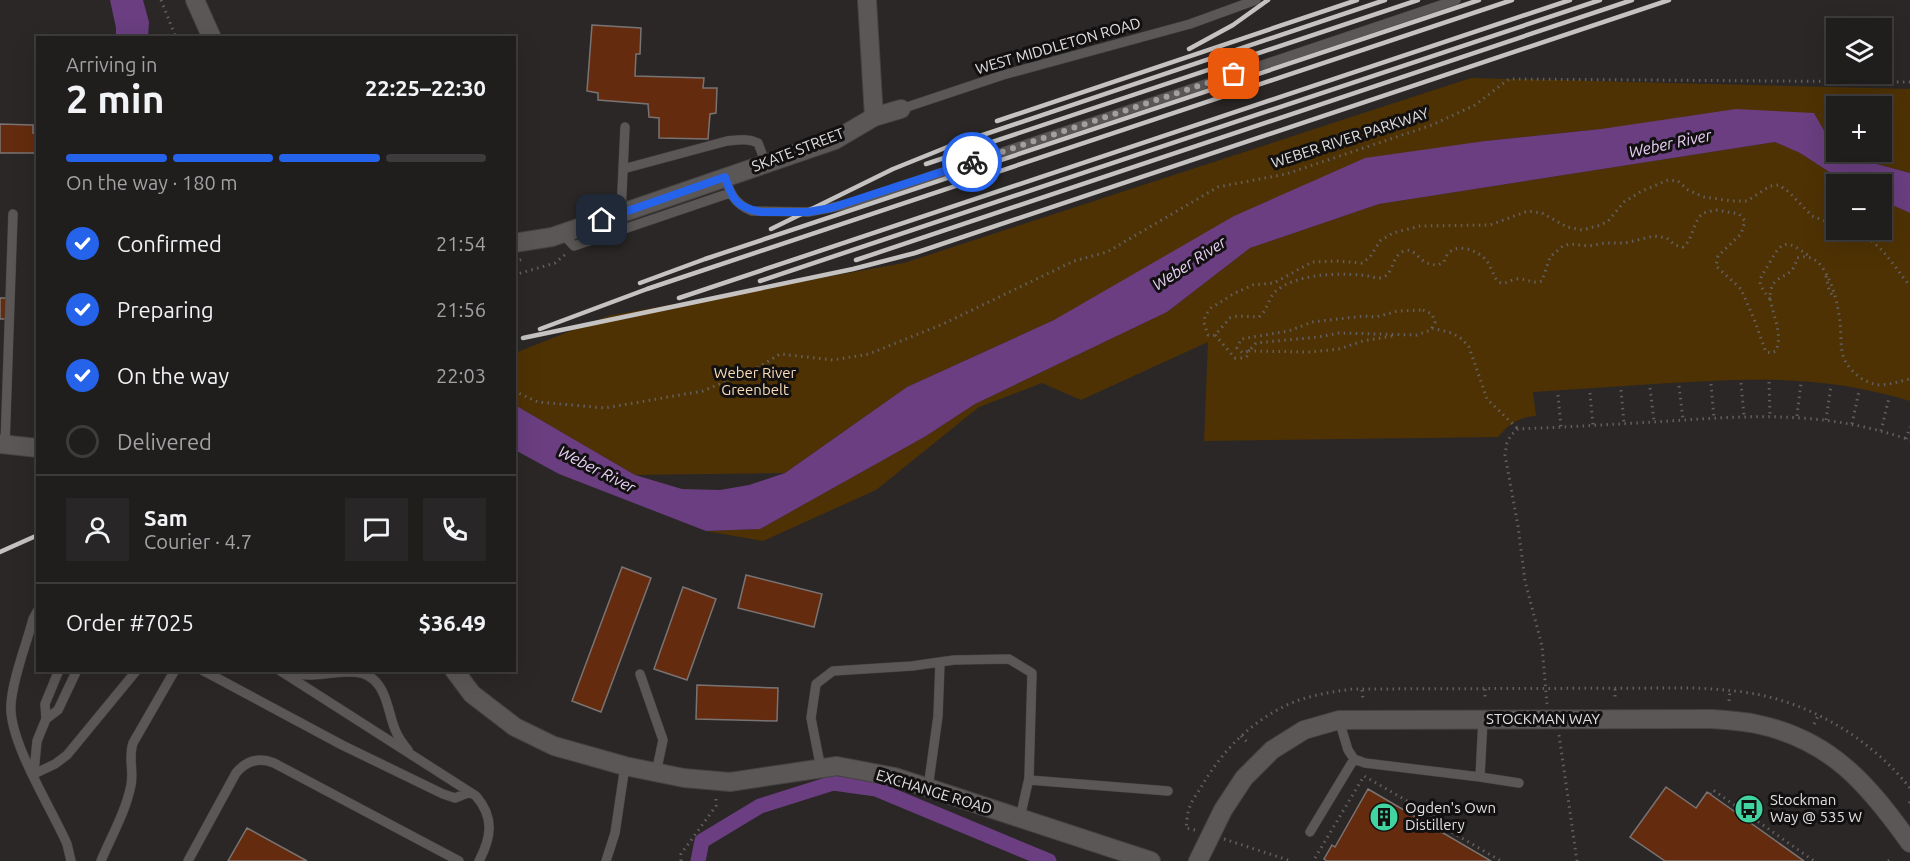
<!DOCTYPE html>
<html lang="en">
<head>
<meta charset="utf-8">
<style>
	body { margin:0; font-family:Ubuntu,sans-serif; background:#282626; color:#f1f3f6; height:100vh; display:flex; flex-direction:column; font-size:22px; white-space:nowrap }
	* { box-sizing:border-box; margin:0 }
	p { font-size:20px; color:#a2a2a4 }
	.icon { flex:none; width:33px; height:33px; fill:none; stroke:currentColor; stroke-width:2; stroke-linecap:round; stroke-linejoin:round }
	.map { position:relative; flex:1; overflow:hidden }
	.details { position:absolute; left:36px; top:36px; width:480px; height:636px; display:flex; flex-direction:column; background:#201d1d; border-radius:0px; box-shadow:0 6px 24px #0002,0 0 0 2px #3d3b3b }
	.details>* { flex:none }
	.tools { position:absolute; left:1826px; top:18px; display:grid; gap:12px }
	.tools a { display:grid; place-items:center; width:66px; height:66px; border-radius:0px; background:#201d1d; box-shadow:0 6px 24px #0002,0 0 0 2px #3d3b3b; font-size:30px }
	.pin { position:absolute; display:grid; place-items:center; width:51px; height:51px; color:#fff; margin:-26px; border-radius:12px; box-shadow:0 3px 9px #0006 }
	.courier { position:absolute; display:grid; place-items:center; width:60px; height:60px; margin:-30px; border:4px solid #2563eb; border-radius:50%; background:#fff; color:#222; box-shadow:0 2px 8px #0007 }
	.overview em { font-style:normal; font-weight:700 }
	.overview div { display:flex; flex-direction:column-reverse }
	.overview { display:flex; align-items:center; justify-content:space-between; height:102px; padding:0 30px }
	h1 { font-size:39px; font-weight:700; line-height:45px }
	.bar { display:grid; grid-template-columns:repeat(4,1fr); gap:9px 6px; align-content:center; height:72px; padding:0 30px }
	.bar i { height:8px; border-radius:4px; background:#3d3b3b }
	.bar .active { background:#2563eb }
	.bar p { grid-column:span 4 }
	.line { display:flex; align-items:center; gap:15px; padding:0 30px; border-top:2px solid #3d3b3b }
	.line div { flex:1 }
	.round { display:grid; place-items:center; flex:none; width:63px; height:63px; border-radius:0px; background:#282626 }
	ol { padding:0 30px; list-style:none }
	li { display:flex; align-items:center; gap:18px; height:66px }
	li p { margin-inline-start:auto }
	li .icon { padding:6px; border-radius:50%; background:#2563eb; color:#fff; stroke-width:4 }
	li:last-child { color:#a2a2a4 }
	li i { width:33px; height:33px; border:3px solid #3d3b3b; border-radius:50% }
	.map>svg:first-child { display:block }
	.green { fill:#4e3204 }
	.water { fill:#6a3e80 }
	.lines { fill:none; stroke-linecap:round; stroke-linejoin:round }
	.canal { stroke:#6a3e80; stroke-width:15 }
	.building { fill:#642b0f; stroke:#797473; stroke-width:1.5 }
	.service-casing { stroke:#454242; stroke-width:10 }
	.minor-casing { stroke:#454242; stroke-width:20 }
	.tertiary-casing { stroke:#454242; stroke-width:20 }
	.path { stroke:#635f5f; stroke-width:3; stroke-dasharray:1.5 4.5; stroke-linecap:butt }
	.service { stroke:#5c5757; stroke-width:9 }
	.minor { stroke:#5c5757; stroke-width:18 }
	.tertiary { stroke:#5c5757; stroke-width:18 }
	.rail { stroke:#c5c2c2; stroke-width:4.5 }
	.done { stroke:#a29f9f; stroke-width:6; stroke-dasharray:0 10.8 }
	.route { stroke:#2563eb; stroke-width:8 }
	.labels { text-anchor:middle; stroke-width:6; stroke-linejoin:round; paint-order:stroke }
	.street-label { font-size:15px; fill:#e2e0e0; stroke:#121010 }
	.park-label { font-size:15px; fill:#f8dcb7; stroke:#121010 }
	.poi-label { font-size:15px; fill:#e2e0e0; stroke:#121010; text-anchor:start }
	.water-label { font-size:16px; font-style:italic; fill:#e9d0f7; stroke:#121010 }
</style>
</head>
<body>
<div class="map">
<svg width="1910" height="861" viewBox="0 0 1910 861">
	<rect width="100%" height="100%" fill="#2b2727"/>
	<!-- green -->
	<path class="green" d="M1471 78 1910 89V173L1862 160 1847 152H1881V106H1836V145L1830 141 1814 113 1601 129 1485 141 1054 320 907 387 785 473 635 475 515 405V353L608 316 904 263Z
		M1775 142 1800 153 1848 184H1836V230H1881V200L1910 213V401C1826 375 1757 378 1670 383 1624 386 1579 389 1533 392L1536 416C1519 417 1509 424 1498 437L1204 441 1208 342 1081 400 1042 383 979 407 876 490 763 541 706 531 760 529 926 436 975 404 1167 312 1250 248 1379 204Z"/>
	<!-- water -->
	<path class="water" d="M110 0H143L149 22 148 37H116V28Z
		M1736 109 1814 113 1830 141 1836 145V152H1847L1862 160 1910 173V213L1881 200V184H1848L1800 153 1775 142 1379 204 1250 248 1167 312 975 404 926 436 760 529 706 531 559 474 515 450V405L635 475 682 489 720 490 749 485 785 473 907 387 1054 320 1234 216 1365 158 1485 141 1601 129Z"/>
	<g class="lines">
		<!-- canal -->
		<path class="canal" d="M698 861 702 841 760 806 833 783 876 789 1049 861"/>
	</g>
	<!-- building -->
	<path class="building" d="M592 25 641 28 640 54H636L635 76 704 78 703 88H717L716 113 710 114 708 139 659 138V118L649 117 648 104 598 100V93L587 91Z
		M0 124 33 125V133H38V153H0Z
		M38 204V271H35Z
		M0 298H7L6 319H0Z
		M622 567 651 578 601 712 572 701Z
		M746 575 822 594 814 627 738 608Z
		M683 587 716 599 687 680 654 669Z
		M697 685 778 688 777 721 696 719Z
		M1666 787 1696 808 1707 792 1804 861H1665L1630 837Z
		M1368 789 1491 861H1327L1324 859 1332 845 1335 847Z
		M247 828 307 861H228Z"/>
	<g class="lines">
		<!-- service casing -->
		<g class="service-casing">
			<path id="service" d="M901 109 1003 75 1190 24 1256 0
				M623 169 727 141C738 140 747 138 758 143L766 164
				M725 177C730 194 735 204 752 211L808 212 845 205 1456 0
				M621 213 625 127
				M562 233 574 246 730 193
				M5 445 13 214
				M38 610 33 619C26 646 13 677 11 704 8 741 52 809 67 844L71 861
				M202 670 342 745 443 794 455 798 470 792
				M279 670 476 796C495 818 491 838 479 861
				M284 670C293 673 302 675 311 675 338 675 370 660 384 695 393 717 390 729 408 750
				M640 674 663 740 656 773
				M46 719 58 710 77 670
				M1339 720 1348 750 1354 759 1365 763 1480 777 1483 719
				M821 769 811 718 816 684 833 671 912 666 954 660 1009 659 1032 673 1029 778 1020 818
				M34 772 37 741 46 719 45 704 59 670
				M34 774 55 764 67 755 137 670
				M1480 777 1519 783
				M1029 780 1168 791
				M928 788 938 716 940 662
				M1310 832 1354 759
				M101 861C111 837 126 811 131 785 134 771 128 758 133 743L175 670
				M188 861 236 773C246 761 259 757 274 763L459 861
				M606 861 615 833 625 766"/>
		</g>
		<!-- minor casing -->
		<g class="minor-casing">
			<path id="minor" d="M195 0 212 38
				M874 117 901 109
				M1198 861 1223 810 1244 778 1272 750 1304 730 1339 720 1710 719C1725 720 1741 721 1756 724 1830 739 1868 784 1910 843"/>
		</g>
		<!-- tertiary casing -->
		<g class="tertiary-casing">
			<path id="tertiary" d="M514 243 552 237 835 140 874 117 867 0
				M0 444 38 448
				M454 670 472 694 515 727 554 746 625 766 684 778 730 782 837 766 895 777 1151 861"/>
		</g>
		<!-- path -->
		<path class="path" d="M161 0 176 38
			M1836 225 1812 216 1789 192 1779 185 1770 186 1747 201H1732L1704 197 1688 190 1678 181 1668 180 1642 191 1624 202 1609 220 1601 225 1582 230 1567 227 1542 213 1528 211 1490 225 1420 226 1393 233 1380 241 1370 257 1362 263 1336 261 1312 262 1274 283 1253 285 1235 293 1211 308 1205 316 1204 323 1208 335 1212 336 1215 335 1230 318 1237 316 1259 317C1268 310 1268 298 1276 291 1296 274 1337 273 1360 275 1367 275 1373 278 1379 278 1394 277 1390 259 1402 252 1412 246 1417 257 1425 262 1429 264 1433 265 1438 265L1444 262C1449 241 1474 247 1486 260 1491 266 1493 275 1498 282 1507 285 1509 280 1517 279 1527 278 1533 285 1542 281L1550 257 1563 246 1570 244 1589 246 1605 243H1625L1654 236 1667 238 1675 245 1683 247C1693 240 1692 223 1703 213L1716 210 1739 214 1745 221 1741 234 1718 256 1716 266 1741 289 1754 319 1766 352 1771 353 1776 351C1785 328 1766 306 1771 290 1773 278 1784 278 1791 271 1794 268 1796 263 1797 258 1807 255 1816 258 1822 267 1832 282 1836 297 1839 315 1844 342 1834 359 1861 378 1867 382 1874 385 1882 385 1892 384 1901 381 1910 379
			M1850 230C1880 239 1891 263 1910 286
			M514 262 523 259
			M514 275 555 263 567 253
			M1826 276 1829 290 1834 298
			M1770 299C1754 280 1760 280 1770 262 1783 238 1788 241 1809 256
			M1423 310 1432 314 1435 322 1431 330 1417 335 1339 333 1318 337 1256 343 1249 351 1243 353 1237 348 1241 339 1289 331 1312 322 1364 316 1376 317 1398 311Z
			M1432 328 1452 333 1462 339 1469 347 1487 399 1518 429
			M1215 335 1235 358H1244L1247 356 1249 351 1310 352 1339 349 1363 341 1393 336
			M1769 382 1770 416
			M1741 383 1744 416
			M1711 384 1714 418
			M1679 386 1683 420
			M1650 388 1654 421
			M1621 390 1624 423
			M514 391 538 402 605 408 703 391 757 368 780 354 833 360 869 354 943 324 1074 261 1107 252 1218 187 1286 174 1432 125 1475 105 1509 79 1910 82
			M1590 393 1593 425
			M1558 395 1561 427
			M1797 416 1801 383
			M1826 420 1831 386
			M1852 424 1859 391
			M1881 431 1889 398
			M1906 439 1910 427
			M1485 689V699
			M1615 689V699
			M1362 690 1363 700
			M1729 701 1730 691
			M1547 704 1542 646 1525 581 1518 526 1505 455 1507 443 1511 435 1518 429C1569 427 1619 424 1670 421 1756 415 1826 411 1910 440
			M1814 724 1818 716
			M1559 735 1577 861
			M1241 736 1247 742
			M1710 794 1713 790 1814 861
			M1909 803 1910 802
			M1195 830 1186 828C1187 822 1187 815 1189 809 1191 802 1196 795 1200 789 1221 752 1250 722 1289 704 1310 695 1331 692 1353 689L1694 688C1713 689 1731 690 1750 693 1811 703 1871 739 1910 788
			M1224 839 1291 861
			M1315 858 1364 776 1433 816 1431 820 1501 861
			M681 861V854L716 806V795
			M1888 861 1893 858"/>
		<!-- service -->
		<use href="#service" class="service"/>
		<!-- minor -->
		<use href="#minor" class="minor"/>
		<!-- tertiary -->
		<use href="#tertiary" class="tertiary"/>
		<!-- rail -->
		<path class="rail" d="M1189 49 1233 25 1268 0
			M997 121 1357 0
			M926 164 1418 0
			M771 229 893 169 950 146 1385 0
			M856 260 1632 0
			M760 281 1600 0
			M640 283 705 259 1479 0
			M679 298 1570 0
			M540 329 647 289 1512 0
			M523 338 853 269 915 253 1669 0
			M0 552 38 535"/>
	</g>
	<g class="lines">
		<!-- done -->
		<path class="done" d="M972 162 1234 74"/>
		<!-- route -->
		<path class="route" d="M602 220 725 177C732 199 737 208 761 212H808L831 208 972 162"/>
	</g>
	<!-- icons -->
	<defs>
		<g id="bus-disc" transform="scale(1.5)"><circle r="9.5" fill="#42d4a0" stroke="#121010"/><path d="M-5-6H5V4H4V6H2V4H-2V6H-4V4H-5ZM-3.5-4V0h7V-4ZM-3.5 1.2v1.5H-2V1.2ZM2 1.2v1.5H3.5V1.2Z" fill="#111"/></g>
		<g id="building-disc" transform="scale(1.5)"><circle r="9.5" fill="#42d4a0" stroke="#121010"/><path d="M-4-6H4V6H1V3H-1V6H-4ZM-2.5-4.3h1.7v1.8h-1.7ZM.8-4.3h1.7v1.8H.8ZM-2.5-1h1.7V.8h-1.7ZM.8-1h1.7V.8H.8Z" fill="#111"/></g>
	</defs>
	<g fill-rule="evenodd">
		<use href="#bus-disc" x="1749" y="809"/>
		<use href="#building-disc" x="1384" y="817"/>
	</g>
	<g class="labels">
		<!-- street labels -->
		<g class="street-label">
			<text transform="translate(1058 46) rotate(-16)" y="5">WEST MIDDLETON ROAD</text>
			<text transform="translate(1350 138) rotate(-18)" y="5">WEBER RIVER PARKWAY</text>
			<text transform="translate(798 150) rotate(-21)" y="5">SKATE STREET</text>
			<text x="1543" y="724">STOCKMAN WAY</text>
			<text transform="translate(934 792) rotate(17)" y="5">EXCHANGE ROAD</text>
		</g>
		<!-- park labels -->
		<g class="park-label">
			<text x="755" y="378">Weber River<tspan x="755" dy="17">Greenbelt</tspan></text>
		</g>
		<!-- poi labels -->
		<g class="poi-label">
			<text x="1770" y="805">Stockman<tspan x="1770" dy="17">Way @ 535 W</tspan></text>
			<text x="1405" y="813">Ogden's Own<tspan x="1405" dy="17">Distillery</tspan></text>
		</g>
		<!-- water labels -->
		<g class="water-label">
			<text transform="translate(1670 143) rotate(-12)" y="6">Weber River</text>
			<text transform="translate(1189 263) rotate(-33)" y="6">Weber River</text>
			<text transform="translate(597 469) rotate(27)" y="6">Weber River</text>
		</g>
	</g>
</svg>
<div class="tools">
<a><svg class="icon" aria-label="layers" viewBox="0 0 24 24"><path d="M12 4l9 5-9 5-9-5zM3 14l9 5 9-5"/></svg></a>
<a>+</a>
<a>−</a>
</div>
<div class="pin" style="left:1234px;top:74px;background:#ea580c"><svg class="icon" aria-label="bag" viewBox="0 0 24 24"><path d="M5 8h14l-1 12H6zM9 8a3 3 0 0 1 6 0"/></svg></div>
<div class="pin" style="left:602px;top:220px;background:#1f2937"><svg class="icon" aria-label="home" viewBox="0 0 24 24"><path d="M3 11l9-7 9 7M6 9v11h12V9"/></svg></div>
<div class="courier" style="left:972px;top:162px"><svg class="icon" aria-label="bike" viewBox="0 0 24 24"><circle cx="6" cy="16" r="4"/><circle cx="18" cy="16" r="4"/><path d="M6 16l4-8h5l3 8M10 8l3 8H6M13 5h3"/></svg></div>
<section class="details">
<div class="overview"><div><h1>2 min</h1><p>Arriving in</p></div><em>22:25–22:30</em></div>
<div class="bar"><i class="active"></i><i class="active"></i><i class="active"></i><i></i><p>On the way · 180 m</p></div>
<ol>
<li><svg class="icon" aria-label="check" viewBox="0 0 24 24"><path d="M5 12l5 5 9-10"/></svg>Confirmed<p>21:54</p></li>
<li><svg class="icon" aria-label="check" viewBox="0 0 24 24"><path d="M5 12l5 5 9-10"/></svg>Preparing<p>21:56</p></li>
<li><svg class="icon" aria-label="check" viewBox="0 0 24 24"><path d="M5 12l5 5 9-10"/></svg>On the way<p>22:03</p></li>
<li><i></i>Delivered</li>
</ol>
<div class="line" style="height:108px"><a class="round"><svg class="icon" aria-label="person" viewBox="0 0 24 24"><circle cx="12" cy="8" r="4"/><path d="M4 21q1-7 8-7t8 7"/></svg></a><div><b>Sam</b><p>Courier · 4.7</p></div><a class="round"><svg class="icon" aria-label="chat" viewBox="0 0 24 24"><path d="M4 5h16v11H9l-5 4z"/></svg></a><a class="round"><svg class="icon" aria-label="phone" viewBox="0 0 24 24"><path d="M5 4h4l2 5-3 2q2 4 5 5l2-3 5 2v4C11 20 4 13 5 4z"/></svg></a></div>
<div class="line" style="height:78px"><div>Order #7025</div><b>$36.49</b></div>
</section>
</div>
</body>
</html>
